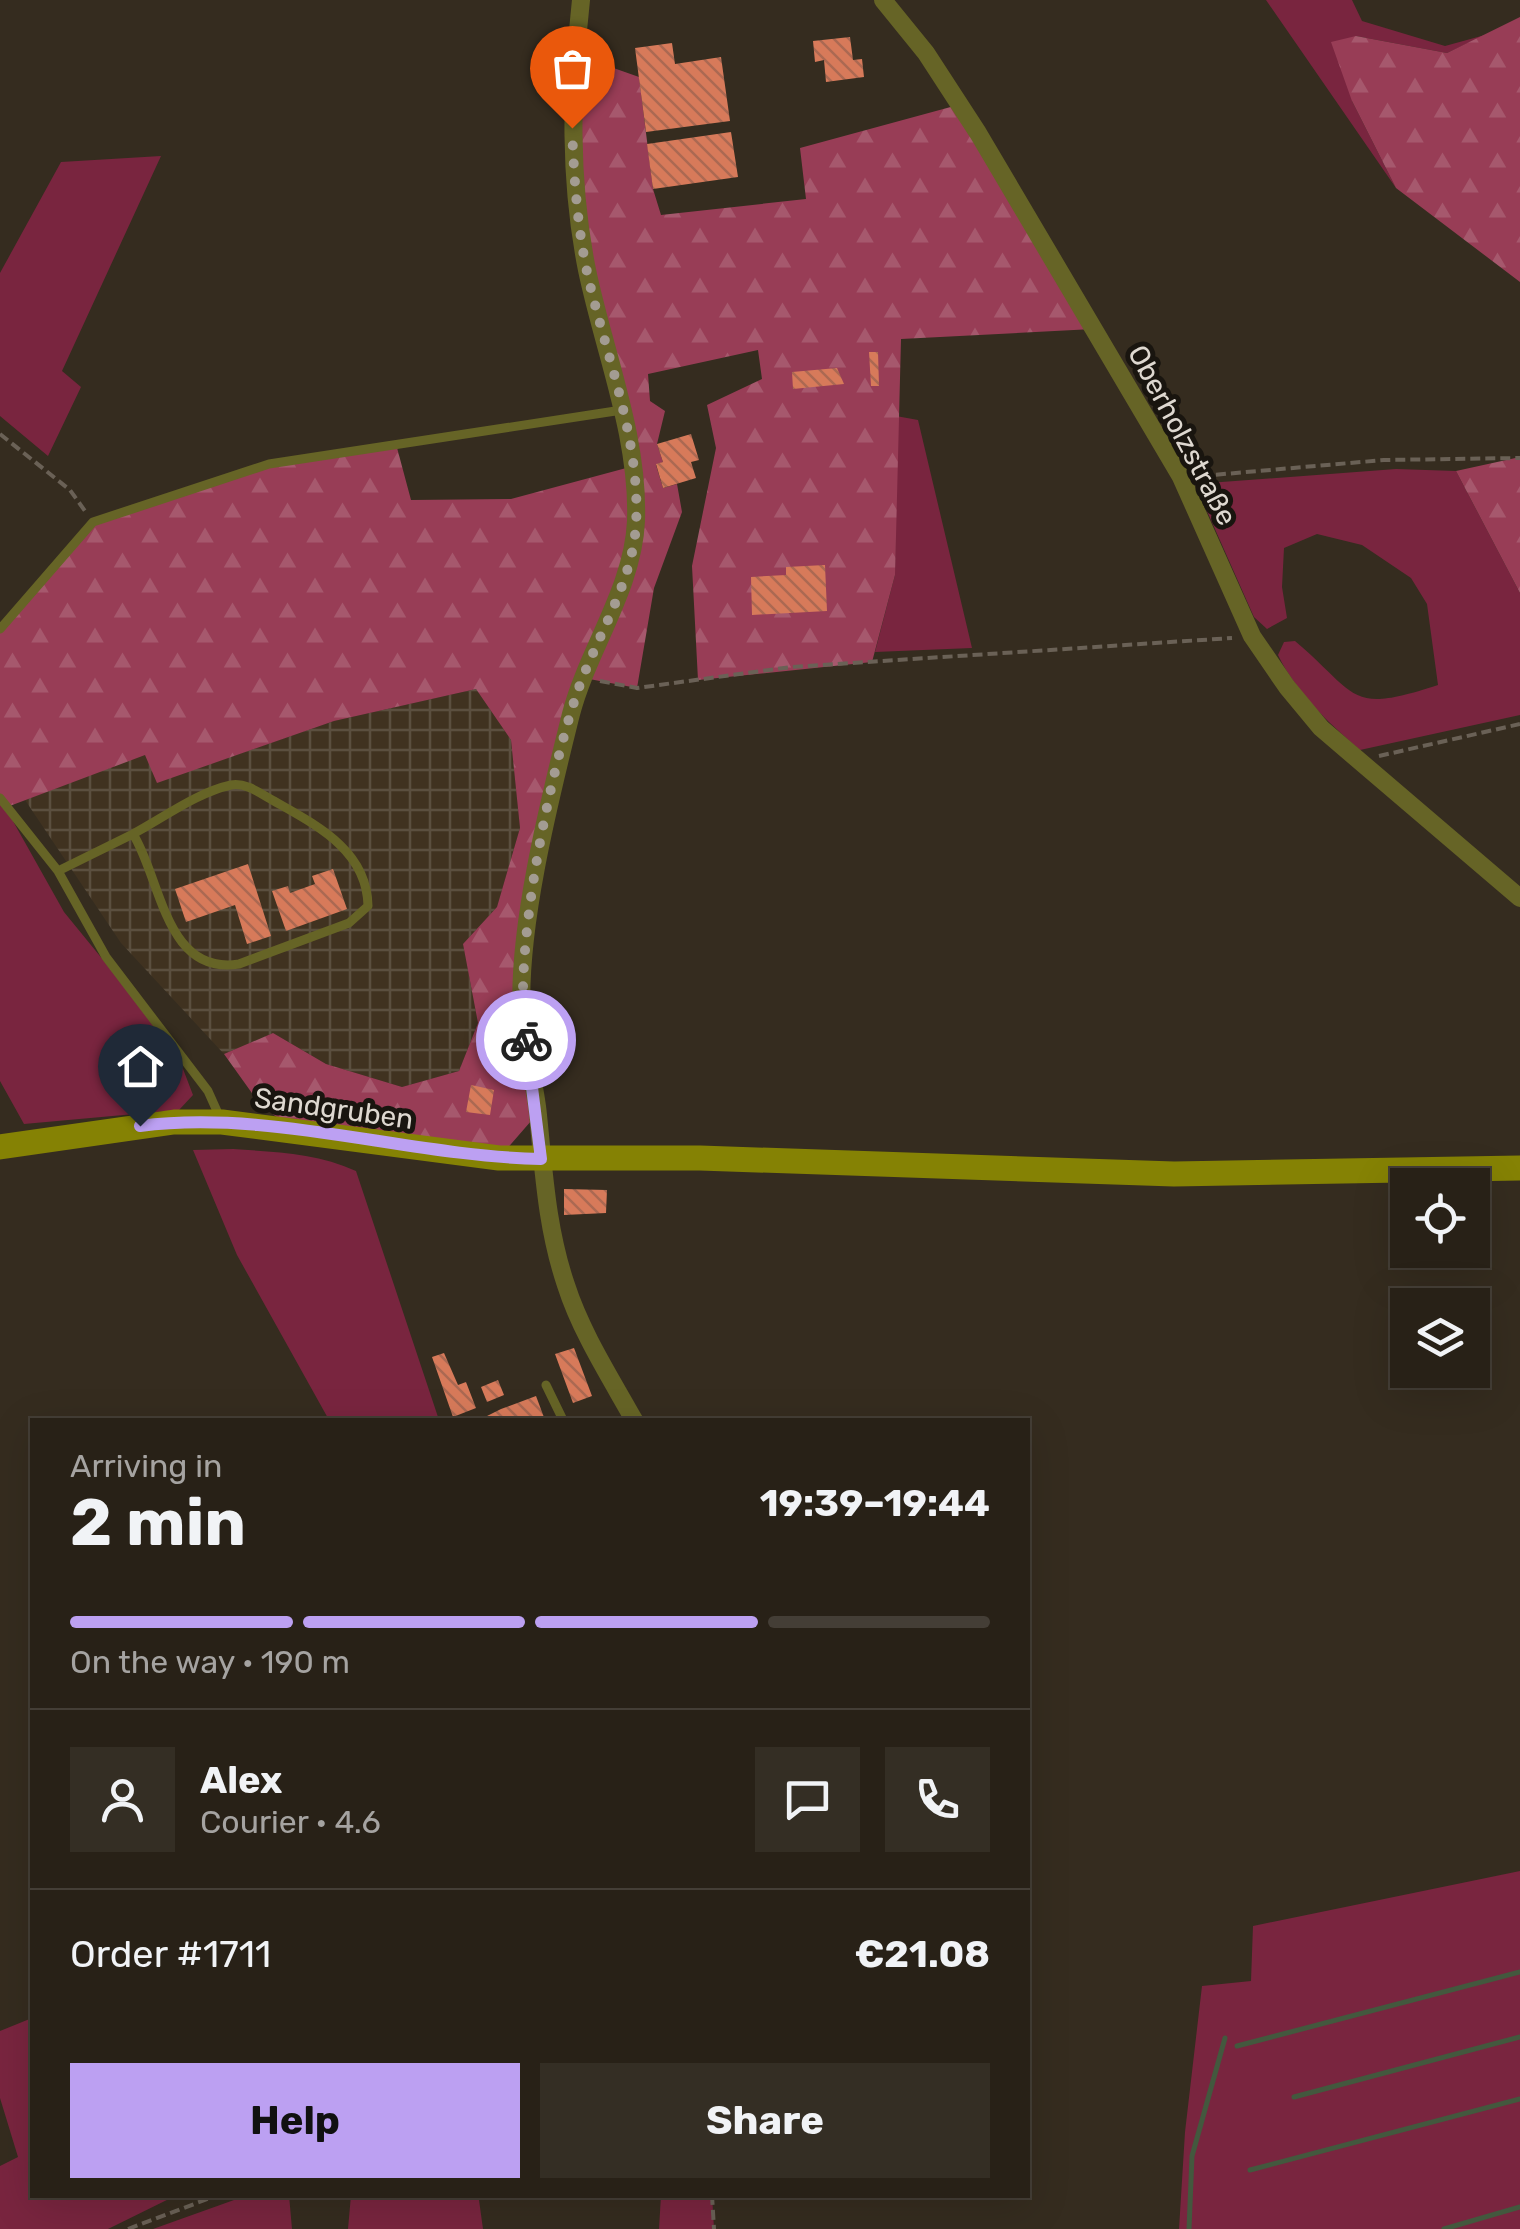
<!DOCTYPE html>
<html lang="en">
<head>
<meta charset="utf-8">
<style>
	body { margin:0; font-family:Rubik,sans-serif; background:#342e24; color:#f1f3f6; height:100vh; display:flex; flex-direction:column; font-size:38px; white-space:nowrap }
	* { box-sizing:border-box; margin:0 }
	p { font-size:32px; color:#a5a3a1 }
	.icon { flex:none; width:55px; height:55px; fill:none; stroke:currentColor; stroke-width:2; stroke-linecap:round; stroke-linejoin:round }
	.map { position:relative; flex:1; overflow:hidden }
	.side { position:absolute; left:30px; top:1418px; width:1000px; height:780px; display:flex; flex-direction:column; background:#282117; border-radius:0px; box-shadow:0 10px 40px #0002,0 0 0 2px #443e36 }
	.side>* { flex:none }
	.controls { position:absolute; left:1390px; top:1168px; display:grid; gap:20px }
	.controls a { display:grid; place-items:center; width:100px; height:100px; border-radius:0px; background:#282117; box-shadow:0 10px 40px #0002,0 0 0 2px #443e36; font-size:50px }
	.pin { position:absolute; display:grid; place-items:center; width:85px; height:85px; color:#fff; margin:-102px -42px; border-radius:50% 50% 50% 0; rotate:-45deg; box-shadow:0 0 10px #0007 }
	.pin .icon { rotate:45deg }
	.courier { position:absolute; display:grid; place-items:center; width:100px; height:100px; margin:-50px; border:8px solid #bca0f2; border-radius:50%; background:#fff; color:#222; box-shadow:0 2px 12px #0007 }
	.headline em { font-style:normal; font-weight:700 }
	.headline div { display:flex; flex-direction:column-reverse }
	.headline { display:flex; align-items:center; justify-content:space-between; height:170px; padding:0 40px }
	h1 { font-size:65px; font-weight:700; line-height:75px }
	.bar { display:grid; grid-template-columns:repeat(4,1fr); gap:15px 10px; align-content:center; height:120px; padding:0 40px }
	.bar i { height:12px; border-radius:8px; background:#443e36 }
	.bar .current { background:#bca0f2 }
	.bar p { grid-column:span 4 }
	.line { display:flex; align-items:center; gap:25px; padding:0 40px; border-top:2px solid #443e36 }
	.line div { flex:1 }
	.round { display:grid; place-items:center; flex:none; width:105px; height:105px; border-radius:0px; background:#342e24 }
	.button { display:flex; gap:20px; margin-top:auto; padding:20px 40px }
	.button a { flex:1; height:115px; border-radius:0px; background:#bca0f2; color:#111; font-size:40px; font-weight:700; line-height:115px; text-align:center }
	.button a+a { background:#342e24; color:#f1f3f6 }
	.map>svg:first-child { display:block }
	.industrial { fill:url(#industrial-grid) }
	.green { fill:#79253f }
	.forest { fill:url(#forest-firs) }
	.lines { fill:none; stroke-linecap:round; stroke-linejoin:round }
	.stream { stroke:#43583e; stroke-width:5 }
	.building { fill:url(#building-back-hatch) }
	.path { stroke:#6a6156; stroke-width:4; stroke-dasharray:10 5; stroke-linecap:butt }
	.lane { stroke:#666426; stroke-width:9 }
	.street { stroke:#666426; stroke-width:18 }
	.secondary { stroke:#858204; stroke-width:25 }
	.done { stroke:#a39c92; stroke-width:10; stroke-dasharray:0 18 }
	.route { stroke:#bca0f2; stroke-width:12 }
	.labels { text-anchor:middle; stroke-width:10; stroke-linejoin:round; paint-order:stroke }
	.street-label { font-size:28px; fill:#ded8d0; stroke:#19150f }
</style>
</head>
<body>
<div class="map">
<svg width="1520" height="2229" viewBox="0 0 1520 2229">
	<defs>
		<pattern id="industrial-grid" width="8" height="8" patternUnits="userSpaceOnUse" patternTransform="scale(2.5)"><rect width="8" height="8" fill="#403220"/><path d="M0 4h8M4 0v8" fill="none" stroke="#5b4f3f"/></pattern>
		<pattern id="forest-firs" width="22" height="20" patternUnits="userSpaceOnUse" patternTransform="scale(2.5)"><rect width="22" height="20" fill="#983d56"/><path d="M5 1l3.5 6h-7zM16 11l3.5 6h-7z" fill="#a6586d"/></pattern>
		<pattern id="building-back-hatch" width="6" height="6" patternUnits="userSpaceOnUse" patternTransform="scale(2.5)"><rect width="6" height="6" fill="#d77a5a"/><path d="M-1 5l2 2M0 0l6 6M5-1l2 2" fill="none" stroke="#ab6952"/></pattern>
	</defs>
	<rect width="100%" height="100%" fill="#352c1f"/>
	<!-- industrial -->
	<path class="industrial" d="M476 689 511 740 520 828 497 907 463 944 478 1023 459 1071 402 1087 326 1064 273 1033 224 1054 121 943 25 800 145 754 158 782 334 721Z"/>
	<!-- green -->
	<path class="green" d="M1266 0H1352L1362 21 1445 46 1485 35 1447 53 1356 36 1352 101 1396 188Z
		M161 156 62 371 81 387 48 456 0 416V273L61 162Z
		M896 416 918 420 972 648 875 652 895 575Z
		M1396 469 1456 471 1520 593V715L1360 750C1328 722 1297 694 1278 655L1284 642 1295 641C1359 695 1347 715 1438 685L1427 604 1411 578 1362 545 1317 534 1284 548 1282 587 1287 618 1267 629 1254 617 1199 493 1208 483Z
		M0 798 64 912 175 1048 193 1095 179 1110 24 1124 0 1081Z
		M233 1149C275 1152 317 1153 356 1171L439 1420H329L237 1255 193 1150Z
		M1520 1871V2229H1179L1185 2132 1202 1986 1251 1981 1253 1926Z
		M32 2018V2195H177L108 2229H0V2166L18 2157 0 2098V2031Z
		M248 2195H289L292 2229H153Z
		M351 2195H488L479 2200 483 2229H348Z
		M661 2195H712L714 2229H659Z"/>
	<!-- forest -->
	<path class="forest" d="M1520 17V282L1396 188 1352 101 1331 42 1356 36 1447 53Z
		M605 65 639 77 653 189 661 215 806 199 800 148 958 105 1093 329 901 339 895 575 872 662 698 680 692 566 716 448 707 405 762 379 758 350 648 374 650 401 665 411 657 444 663 462 656 465 663 488 677 484 682 512 654 588 637 688 584 678 576 696 522 979 538 1113 499 1158 294 1131 259 1103 224 1054 273 1033 326 1064 402 1087 459 1071 478 1023 463 944 497 907 520 828 511 740 476 689 334 721 157 783 145 755 7 807 0 798V629L93 522 269 464 396 444 411 500 511 499 630 467 576 201 573 68Z
		M1520 457V593L1456 471Z"/>
	<g class="lines">
		<!-- stream -->
		<path class="stream" d="M1237 2046 1520 1972
			M1294 2097 1520 2037
			M1250 2170 1520 2099
			M1189 2229 1192 2156 1225 2038
			M1444 2229 1520 2207"/>
	</g>
	<!-- building -->
	<path class="building" d="M850 37 853 60 862 59 864 77 826 82 824 60 815 62 813 41Z
		M672 43 675 64 721 57 730 121 646 132 635 48Z
		M731 132 738 177 653 189 647 144Z
		M869 352H878L879 386H871Z
		M837 368 844 384 793 389 792 372Z
		M691 434 699 460 691 462 696 478 663 488 656 464 663 462 657 444Z
		M825 565 827 611 752 615 751 577 786 575V567Z
		M248 864 271 936 247 944 235 905 186 922 175 889Z
		M333 869 347 909 286 931 272 891 288 886 290 893 315 884 312 876Z
		M471 1085 494 1090 490 1115 466 1112Z
		M564 1189 607 1190 606 1213 564 1215Z
		M574 1348 592 1396 573 1403 555 1354Z
		M444 1353 458 1385 466 1382 476 1408 453 1417 432 1357Z
		M498 1380 504 1395 487 1402 481 1387Z
		M536 1396 545 1420H479L501 1409Z"/>
	<g class="lines">
		<!-- path -->
		<path class="path" d="M0 434 70 490 85 511
			M1201 476 1384 460 1520 458
			M600 681 637 688 791 667 1232 638
			M1379 756 1520 724
			M712 2195 714 2229
			M128 2229 218 2195"/>
		<!-- lane -->
		<path class="lane" d="M0 629 93 522 269 464 622 410
			M0 798 58 871 106 957 208 1091 221 1120
			M58 871 133 834C161 878 165 976 239 964L349 923 368 906C367 850 316 825 274 801 261 794 246 782 231 785 198 792 163 818 133 834
			M546 1385 563 1420"/>
		<!-- street -->
		<path class="street" d="M581 0C571 91 569 180 587 270 604 352 639 436 636 521 633 589 588 649 571 714 550 798 516 932 522 1018 525 1051 535 1083 538 1115 544 1174 547 1229 566 1285 581 1332 610 1377 634 1420
			M883 0 926 53 978 133 1181 477 1252 636 1287 687 1321 728 1520 898"/>
		<!-- secondary -->
		<path class="secondary" d="M0 1147 174 1122H222L499 1158H700L1174 1174 1520 1168"/>
	</g>
	<g class="lines">
		<!-- done -->
		<path class="done" d="M526 1040C512 957 549 777 576 696 595 639 632 585 636 525 641 440 605 353 587 272 577 224 574 177 572 128"/>
		<!-- route -->
		<path class="route" d="M140 1126C271 1109 408 1156 541 1159L526 1040"/>
	</g>
	<g class="labels">
		<!-- street labels -->
		<g class="street-label">
			<text transform="translate(1183 435) rotate(62)" y="10">Oberholzstraße</text>
			<text transform="translate(334 1108) rotate(8)" y="10">Sandgruben</text>
		</g>
	</g>
</svg>
<div class="controls">
<a><svg class="icon" aria-label="locate" viewBox="0 0 24 24"><circle cx="12" cy="12" r="6"/><path d="M12 2v4M12 18v4M2 12h4M18 12h4"/></svg></a>
<a><svg class="icon" aria-label="layers" viewBox="0 0 24 24"><path d="M12 4l9 5-9 5-9-5zM3 14l9 5 9-5"/></svg></a>
</div>
<div class="pin" style="left:572px;top:128px;background:#ea580c"><svg class="icon" aria-label="bag" viewBox="0 0 24 24"><path d="M5 8h14l-1 12H6zM9 8a3 3 0 0 1 6 0"/></svg></div>
<div class="pin" style="left:140px;top:1126px;background:#1f2937"><svg class="icon" aria-label="home" viewBox="0 0 24 24"><path d="M3 11l9-7 9 7M6 9v11h12V9"/></svg></div>
<div class="courier" style="left:526px;top:1040px"><svg class="icon" aria-label="bike" viewBox="0 0 24 24"><circle cx="6" cy="16" r="4"/><circle cx="18" cy="16" r="4"/><path d="M6 16l4-8h5l3 8M10 8l3 8H6M13 5h3"/></svg></div>
<section class="side">
<div class="headline"><div><h1>2 min</h1><p>Arriving in</p></div><em>19:39–19:44</em></div>
<div class="bar"><i class="current"></i><i class="current"></i><i class="current"></i><i></i><p>On the way · 190 m</p></div>
<div class="line" style="height:180px"><a class="round"><svg class="icon" aria-label="person" viewBox="0 0 24 24"><circle cx="12" cy="8" r="4"/><path d="M4 21q1-7 8-7t8 7"/></svg></a><div><b>Alex</b><p>Courier · 4.6</p></div><a class="round"><svg class="icon" aria-label="chat" viewBox="0 0 24 24"><path d="M4 5h16v11H9l-5 4z"/></svg></a><a class="round"><svg class="icon" aria-label="phone" viewBox="0 0 24 24"><path d="M5 4h4l2 5-3 2q2 4 5 5l2-3 5 2v4C11 20 4 13 5 4z"/></svg></a></div>
<div class="line" style="height:130px"><div>Order #1711</div><b>€21.08</b></div>
<div class="button"><a>Help</a><a>Share</a></div>
</section>
</div>
</body>
</html>
